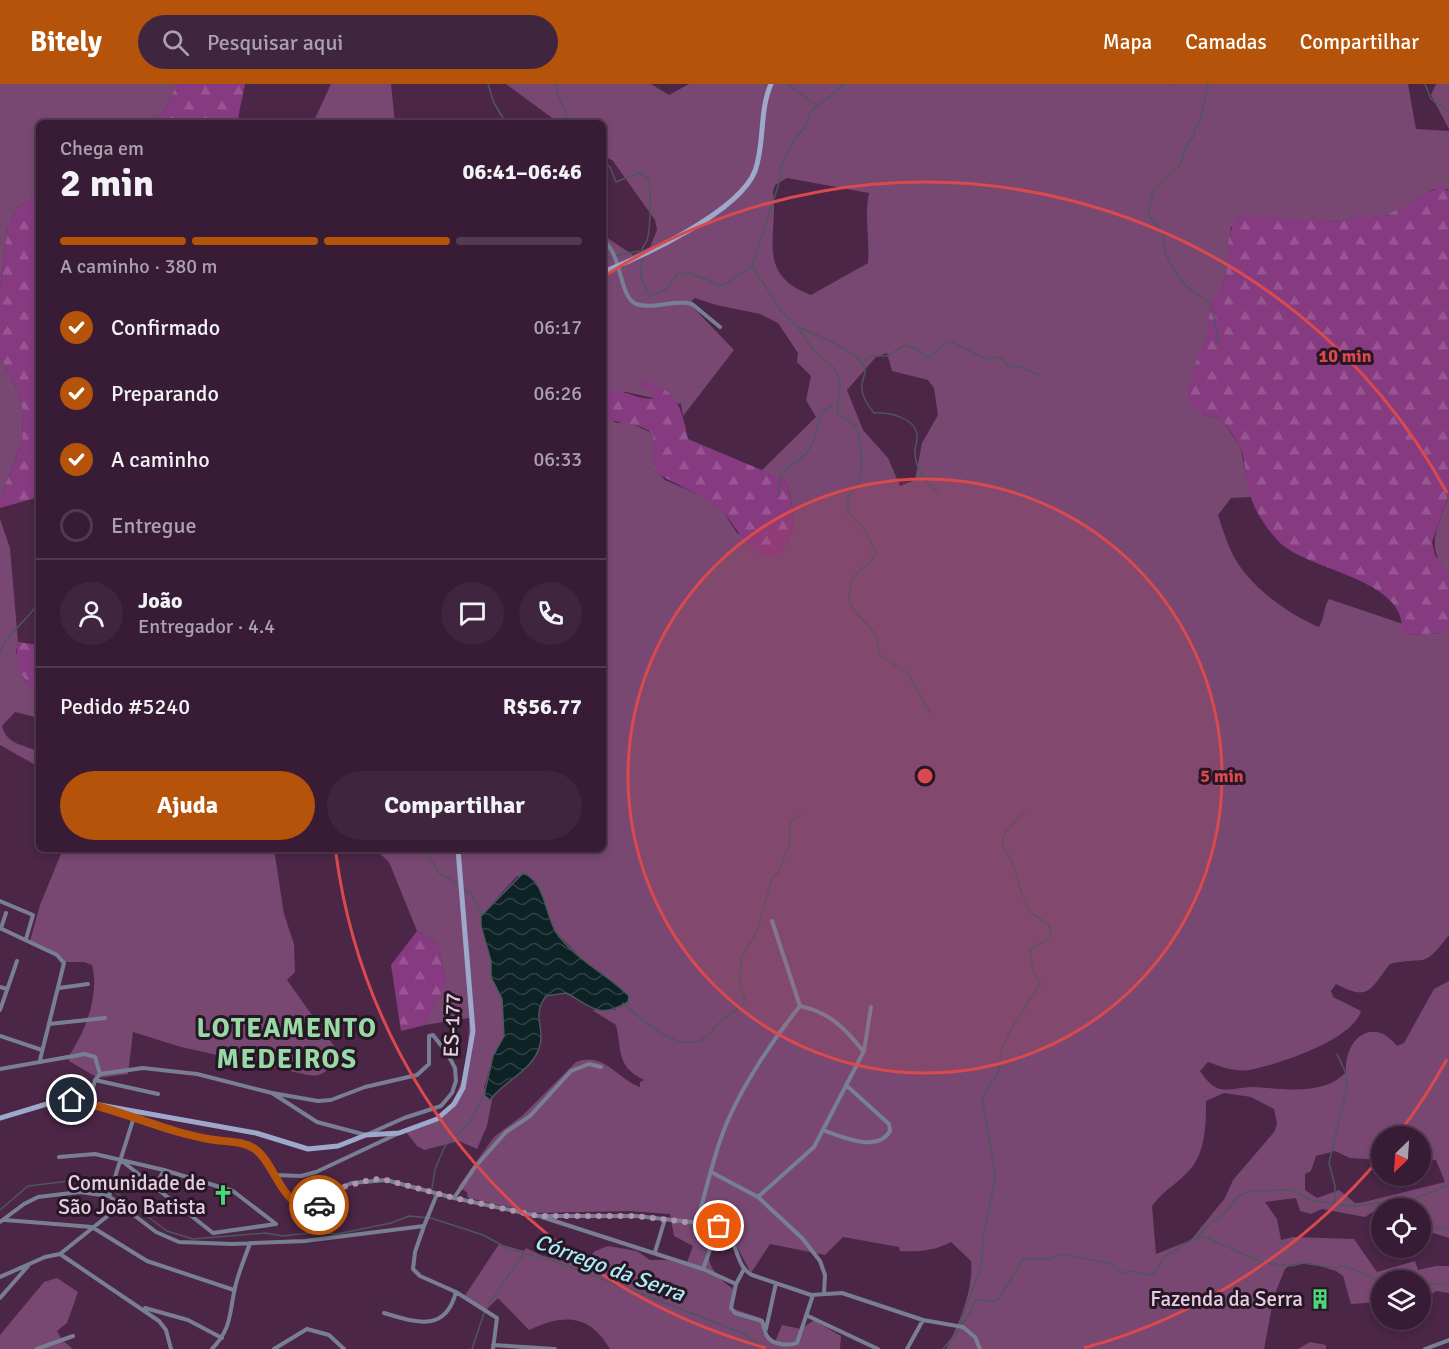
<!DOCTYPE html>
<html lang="pt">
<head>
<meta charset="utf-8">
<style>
	body { margin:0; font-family:Signika,sans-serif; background:#3f253d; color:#f1f3f6; height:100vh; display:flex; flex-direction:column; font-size:22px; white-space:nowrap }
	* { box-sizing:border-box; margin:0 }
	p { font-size:20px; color:#aba1ad }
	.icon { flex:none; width:33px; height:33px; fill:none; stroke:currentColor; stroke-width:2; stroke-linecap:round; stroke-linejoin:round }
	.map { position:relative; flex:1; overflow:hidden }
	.panel { position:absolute; left:36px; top:36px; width:570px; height:732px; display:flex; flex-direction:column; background:#381c35; border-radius:9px; box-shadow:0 3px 9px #0003,0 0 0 2px #523a50 }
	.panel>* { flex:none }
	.needle { width:39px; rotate:205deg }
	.tools { position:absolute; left:1371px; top:1042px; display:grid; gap:12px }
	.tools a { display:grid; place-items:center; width:60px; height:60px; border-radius:50%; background:#381c35; box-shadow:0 3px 9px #0003,0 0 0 2px #523a50; font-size:30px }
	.pin { position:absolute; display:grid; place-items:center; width:51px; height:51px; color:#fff; margin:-26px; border:3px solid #fff; border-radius:50%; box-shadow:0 2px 6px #0007 }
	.courier { position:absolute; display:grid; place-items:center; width:60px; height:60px; margin:-30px; border:4px solid #b45309; border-radius:50%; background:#fff; color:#222; box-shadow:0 2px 8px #0007 }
	.head em { font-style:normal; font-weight:800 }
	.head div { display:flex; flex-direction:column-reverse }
	.head { display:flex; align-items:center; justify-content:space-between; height:102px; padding:0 24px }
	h1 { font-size:39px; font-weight:800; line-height:45px }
	.bar { display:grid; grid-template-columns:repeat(4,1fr); gap:9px 6px; align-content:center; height:72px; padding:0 24px }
	.bar i { height:8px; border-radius:4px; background:#523a50 }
	.bar .current { background:#b45309 }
	.bar p { grid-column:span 4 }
	.line { display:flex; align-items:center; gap:15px; padding:0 24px; border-top:2px solid #523a50 }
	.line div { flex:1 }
	.round { display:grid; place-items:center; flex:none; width:63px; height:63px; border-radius:32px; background:#3f253d }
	ol { padding:0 24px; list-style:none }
	li { display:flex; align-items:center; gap:18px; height:66px }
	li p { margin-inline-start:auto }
	li .icon { padding:6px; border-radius:50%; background:#b45309; color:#fff; stroke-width:4 }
	li:last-child { color:#aba1ad }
	li i { width:33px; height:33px; border:3px solid #523a50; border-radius:50% }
	.cta { display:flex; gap:12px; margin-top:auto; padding:12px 24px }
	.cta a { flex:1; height:69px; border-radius:36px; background:#b45309; color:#fff; font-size:24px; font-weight:800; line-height:69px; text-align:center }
	.cta a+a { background:#3f253d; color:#f1f3f6 }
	header { display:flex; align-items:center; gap:36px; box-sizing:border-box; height:84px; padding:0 30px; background:#b45309; color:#fff }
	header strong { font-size:28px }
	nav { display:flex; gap:33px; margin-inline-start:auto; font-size:21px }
	.search { width:420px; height:54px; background:#3f253d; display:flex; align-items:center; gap:15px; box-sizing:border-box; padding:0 21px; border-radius:33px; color:#aba1ad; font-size:22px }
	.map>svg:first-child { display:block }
	.green { fill:#784873; fill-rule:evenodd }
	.forest { fill:url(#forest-firs) }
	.water { fill:url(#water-waves); stroke:#4e565e; stroke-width:1.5 }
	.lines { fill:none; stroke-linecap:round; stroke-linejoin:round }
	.stream { stroke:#4e565e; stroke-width:1.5 }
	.minor { stroke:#787f94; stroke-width:4 }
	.secondary { stroke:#9da8ca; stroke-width:5 }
	.done { stroke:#b093ac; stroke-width:6; stroke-dasharray:0 10.8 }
	.route { stroke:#b45309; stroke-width:8 }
	.ring { fill:none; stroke:#d9494d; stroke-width:3 }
	.labels { text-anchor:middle; stroke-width:6; stroke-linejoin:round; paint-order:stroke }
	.street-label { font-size:21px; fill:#e6cee2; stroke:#271725 }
	.poi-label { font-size:21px; fill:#e6cee2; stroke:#271725; text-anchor:end }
	.water-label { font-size:22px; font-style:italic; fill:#acecf8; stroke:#271725 }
	.district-label { font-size:27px; font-weight:bold; letter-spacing:1.5px; fill:#97daa6; stroke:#271725 }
	.centre { fill:#d9494d; stroke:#271725; stroke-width:3 }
	.ring-label { font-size:18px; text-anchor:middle; font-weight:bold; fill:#d9494d; stroke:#271725; stroke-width:6; stroke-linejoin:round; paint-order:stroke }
</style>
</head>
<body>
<header>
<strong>Bitely</strong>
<div class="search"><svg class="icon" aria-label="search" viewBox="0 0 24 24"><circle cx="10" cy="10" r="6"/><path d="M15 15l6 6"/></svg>Pesquisar aqui</div>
<nav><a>Mapa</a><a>Camadas</a><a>Compartilhar</a></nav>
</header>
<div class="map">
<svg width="1449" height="1265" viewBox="0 0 1449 1265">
	<defs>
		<pattern id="forest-firs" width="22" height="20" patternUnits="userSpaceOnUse" patternTransform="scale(1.5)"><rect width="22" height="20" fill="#863b80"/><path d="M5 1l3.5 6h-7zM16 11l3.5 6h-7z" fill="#975692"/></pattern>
		<pattern id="water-waves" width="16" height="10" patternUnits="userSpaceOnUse" patternTransform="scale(1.5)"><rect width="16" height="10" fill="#0d2225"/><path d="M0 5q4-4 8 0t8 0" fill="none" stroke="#304144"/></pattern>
	</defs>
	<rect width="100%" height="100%" fill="#4b2647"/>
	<!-- green -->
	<path class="green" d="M0 0H177L164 27 145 39H39V111L18 123 8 143 0 202Z
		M331 0H391L395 39H313Z
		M506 0H651L669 11 689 0H1408L1416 45 1449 47V108L1447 105H1434L1408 122 1385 132H1358L1343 138 1279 135 1231 143 1227 187 1207 253 1196 280 1201 330 1222 336 1240 362 1251 413 1231 414 1218 431C1222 443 1226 456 1231 467 1245 499 1287 530 1319 543 1325 533 1323 524 1329 515L1403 540 1407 551 1442 549 1449 544V851C1421 887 1429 871 1390 880 1370 905 1370 918 1336 900L1331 907 1333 913 1361 927C1353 956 1277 981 1249 986 1235 988 1221 983 1208 978L1200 987C1204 993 1211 1003 1220 1005 1230 1007 1242 1003 1252 1003 1282 1004 1323 1013 1346 988 1344 956 1372 931 1397 962L1404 959 1434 905 1449 897V1154L1430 1148 1423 1142 1420 1125H1394L1385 1120 1365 1133 1322 1125 1311 1130 1300 1127 1296 1114 1265 1118 1277 1135 1281 1156 1293 1153 1354 1155 1377 1188 1415 1177 1418 1186 1436 1182H1449V1209L1436 1207 1421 1219 1420 1197H1382L1381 1218 1351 1220 1343 1192 1336 1187 1310 1179 1290 1181 1285 1185 1274 1212 1264 1265H946C959 1240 974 1205 971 1177L951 1158C933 1167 920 1168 900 1167L899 1163 843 1153 825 1171 770 1160 751 1189 735 1159 723 1146 714 1147C702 1174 710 1188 733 1205L731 1224 761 1234 763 1250 775 1258 782 1241 801 1245 814 1236 841 1252 840 1265H610C589 1229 563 1230 529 1246L498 1214 486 1226 464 1213 499 1160 524 1167 526 1164 543 1172 581 1181 595 1167 608 1162 637 1167 650 1176H667L686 1181 693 1162 674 1152 670 1130 629 1127 535 1129 468 1114 467 1108 458 1103 494 1053 523 1031 576 978C604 967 616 994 640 1003V998L644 996C616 982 622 967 616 941L592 926H616L601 888 585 878 556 848 535 796 517 792 481 832V842L491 877V893L502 915 504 952 493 972 484 1004 492 1016 487 1042 477 1065 459 1057 424 1066 417 1062 406 1048C418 1043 439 1036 447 1025 466 1003 469 962 469 934L425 941 446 895 436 857 417 847 389 778 375 765H603V323L607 332 616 339 628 338 654 350 657 387 665 396 706 414 722 426 737 449 782 469C784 460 790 454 792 446 795 431 791 409 785 396L761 387 816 333 806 316 811 292 797 278 798 269 778 239 760 230 716 221 695 214 689 219 734 266 683 332 681 320 626 308H605L603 317V151L633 171 650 163 657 146 655 136 613 77 603 71V39H559ZM787 94 869 109C864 133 870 155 868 179L811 211C754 190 779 150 773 108L775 101ZM887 269 892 287 928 296 934 304 938 331 922 359 915 396 900 402 888 374 863 346 847 306 876 273ZM1224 1009 1251 1013 1274 1025 1277 1039 1275 1047 1233 1096 1225 1114 1191 1156 1156 1170 1152 1122C1163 1106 1182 1097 1193 1082 1206 1064 1206 1037 1206 1017ZM1382 1053H1420L1421 1076H1436L1445 1098 1360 1119H1355L1339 1106 1317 1114 1305 1106V1090L1311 1087 1316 1072 1335 1067 1350 1074 1381 1076Z
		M1436 0H1449V45L1431 11Z
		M0 274 15 301 23 327 22 358 0 414Z
		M1449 410V489C1422 463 1440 441 1449 410Z
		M0 435 10 464 18 558 16 568 24 595 39 614V634L15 628 2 642C7 661 23 660 39 668V683L0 661Z
		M63 765H274L284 830 294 860 295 888 287 896 339 969C331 983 325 994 308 991L181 963 133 948 128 990 98 994 69 977 68 973C85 949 100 911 92 881L84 878H60L57 873 30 857 40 821Z
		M57 1194 78 1208 67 1239 57 1247 62 1256 73 1265H0V1251L44 1198Z
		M1310 1258 1326 1261V1265H1298Z"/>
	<!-- forest -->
	<path class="forest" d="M177 0H245L237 39H145L164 27Z
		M1441 102 1449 108V410L1432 458 1435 471 1449 489V544L1442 549 1407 551 1402 549C1408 495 1312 488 1280 459 1267 446 1254 426 1249 408 1245 394 1246 377 1240 363 1236 354 1228 344 1222 336L1201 330 1186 315 1197 275 1207 253 1210 221 1223 200 1227 187 1229 152 1236 134 1248 131 1342 138 1358 132H1385Z
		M39 111V413L0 424V414L22 358 23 327 15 301 0 274V202L8 143 18 123Z
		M633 295C675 303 680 316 688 355L785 396C791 409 795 432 792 446 790 454 784 460 782 469 750 482 740 444 720 425 707 412 661 395 656 387 651 376 655 361 653 350 631 330 594 351 605 308 624 302 640 320 658 313Z
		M18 558 39 561V614C24 597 13 581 18 558Z
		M417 847 436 857 446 895 445 902 425 941 401 947 391 881Z"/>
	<!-- water -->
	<path class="water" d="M523 789C545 797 545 830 556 848 574 875 606 889 629 912L628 918C598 936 591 922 566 909L546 912C531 933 545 942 540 961 534 986 505 996 490 1016L484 1011 493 972 504 952 502 915 491 893V877L481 842V832Z"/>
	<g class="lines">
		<!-- stream -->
		<path class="stream" d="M488 0 494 19 506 39
			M556 0 557 9 570 39
			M787 0 815 20
			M1173 0 1174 2
			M1208 0 1200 38 1195 43 1194 51 1185 64 1180 81 1153 108 1148 131 1163 148 1165 169 1172 183 1186 202 1208 218 1215 235 1218 260
			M1425 0 1431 15 1449 28
			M603 79 610 83 616 98 639 89 648 94C652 105 650 141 648 153 647 160 641 162 641 170
			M603 174 639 167
			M642 174 641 195 650 212 666 205 678 190 690 189 723 202 752 182 780 96 781 82 794 56 806 42 811 27 845 0
			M752 182 782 228 797 242 816 269 835 285 840 300 837 329 857 343C861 366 868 396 848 412V429L863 443 876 469C873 481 856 484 852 497 841 527 863 530 874 549 878 555 878 564 880 571L908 590 930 628
			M798 243C813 249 861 268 865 285 866 289 863 294 862 299 860 309 867 321 874 329 887 328 915 333 917 351 918 355 916 360 915 365 914 383 925 399 939 410
			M863 279 871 272H888L905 261 915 264 928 274 949 257 987 275 1000 273 1008 282 1019 283 1040 291
			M779 412C777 376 794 387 808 367 816 355 817 340 823 327L835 320
			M0 569C7 547 29 537 39 517
			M424 765 439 789 458 800
			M464 805 472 811 482 830
			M623 919C642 935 673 967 701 956 710 952 714 943 721 937 729 928 741 927 745 916L740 902 741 874 757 848 772 794 778 789 790 759V738L800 731
			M432 1104 435 1085 445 1062 469 1039 485 1009
			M1335 1118V1102L1329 1079 1347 1003 1346 989 1337 970
			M1399 1121 1449 1101
			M0 1126 28 1102 86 1095 107 1102 167 1147 193 1155 266 1149 282 1152 318 1148 337 1150 391 1139 409 1132 431 1134 483 1151 509 1165 553 1177 640 1209 742 1249 767 1265
			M1420 1134 1432 1143 1449 1145
			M1197 1154 1206 1143 1227 1127 1238 1112 1250 1107 1291 1106 1313 1117 1353 1122 1387 1118 1404 1125
			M1420 1204C1429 1200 1442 1198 1449 1202
			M488 1221 524 1169
			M961 1241V1236L981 1183 984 1147 994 1102 995 1089 982 1014 998 988 1002 964 1010 947 1040 900 1032 883 1030 865 1047 856 1051 847 1048 840 1031 829 1022 810 1014 782 1002 759 1006 747 1025 727
			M962 1241 972 1226 974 1216 996 1217 1000 1213 1023 1175H1047L1065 1170 1111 1180 1120 1189 1130 1187 1150 1191 1155 1188 1164 1173 1193 1155 1205 1153 1261 1178 1291 1182 1303 1179 1335 1184 1345 1182 1382 1198
			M472 1265 484 1229
			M943 1265 960 1245"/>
		<!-- minor -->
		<path class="minor" d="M603 156C623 172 619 213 636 220 654 226 674 215 692 220L720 243
			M0 817 33 831 26 855
			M772 837 800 922C829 928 845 944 863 967
			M0 844 57 871 64 879 40 976
			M1 844 6 829
			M0 903 7 905
			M59 904 88 900
			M0 926 17 877
			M49 940 105 934
			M0 952 42 966
			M0 985 85 970 95 973 100 990
			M95 996 158 1010
			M89 1019 95 996 100 990 143 984 197 990 272 1009 317 1038 366 1051 404 1034 441 1022 452 1009 456 997 455 984 447 969 433 951 429 952V980L417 991 365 1003 331 1016 318 1017 272 1009
			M115 1026 187 1050 246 1060 266 1076 287 1112 308 1122 321 1121 339 1104 352 1099 386 1096 454 1114 538 1132H636L719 1141C739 1152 733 1181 752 1191L811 1211 842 1209 923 1236 963 1243 975 1253 980 1265
			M823 1046C841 1053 878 1069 890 1047L889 1040 846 1001
			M59 1073 95 1070 164 1086 233 1107 276 1140 213 1149 122 1077
			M711 1088 758 1113 802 1154 820 1177 825 1191 824 1210
			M275 1091 301 1092 316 1088 397 1050
			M155 1103 164 1086
			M109 1112 134 1033
			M758 1113 814 1063 864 967 871 923
			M454 1114 475 1083 506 1048 530 1032 571 987 589 980 601 983
			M542 1133 703 1185 736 1200
			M5 1136 92 1143 147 1177 234 1206
			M697 1137C705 1111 711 1083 720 1057 735 1012 770 959 800 922
			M0 1138 24 1120 38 1113 80 1108 109 1112 156 1148 179 1158 232 1160 305 1157 424 1142 437 1110
			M655 1168 665 1135
			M60 1170 159 1237 166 1246 171 1265
			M703 1185 719 1141
			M744 1185 736 1200 731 1224 735 1229 762 1237C764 1241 764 1248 767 1252 772 1261 789 1262 797 1259L813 1211
			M0 1193 45 1173 60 1170 120 1122
			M456 1208 497 1234 493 1265
			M0 1214 28 1182
			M145 1224 188 1236 222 1254
			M384 1229C415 1238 445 1250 456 1208L420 1192 413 1185 415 1168 424 1142
			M808 1232 878 1265
			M766 1245 776 1199
			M493 1261 555 1265
			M37 1265 73 1252
			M212 1265C232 1244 229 1230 235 1204 238 1189 245 1174 250 1159
			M274 1265 307 1245 329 1251 344 1265
			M907 1265 923 1236
			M1425 1265 1449 1256"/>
		<!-- secondary -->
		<path class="secondary" d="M603 188C643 172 739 128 755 87 765 59 759 27 771 0
			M0 1034 50 1019 72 1016 256 1049 308 1065 338 1062 366 1051 399 1049 437 1035 454 1020 463 1004 473 947 458 765"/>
	</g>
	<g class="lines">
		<!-- done -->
		<path class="done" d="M319 1121 339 1104 373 1095 386 1096 454 1114 538 1132H636L719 1142"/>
		<!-- route -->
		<path class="route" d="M72 1016C121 1025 166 1049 215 1056 229 1058 243 1057 255 1065 278 1082 281 1130 319 1121"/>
	</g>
	<!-- distance rings -->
	<circle cx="925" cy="692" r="297" fill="#d9494d" fill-opacity=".12"/>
	<g class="ring">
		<circle cx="925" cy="692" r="297"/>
		<path d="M1447 975A594 594 0 0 1 1399 1049M1380 1074A594 594 0 0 1 1084 1264M766 1264A594 594 0 0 1 336 770M606 191A594 594 0 0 1 1447 409"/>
	</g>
	<!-- icons -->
	<defs>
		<g id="church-bare" transform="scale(1.62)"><path d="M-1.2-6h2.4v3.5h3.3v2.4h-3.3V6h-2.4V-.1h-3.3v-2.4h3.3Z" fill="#49d778" stroke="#271725" stroke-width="2.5" paint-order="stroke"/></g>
		<g id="building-bare" transform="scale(1.62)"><path d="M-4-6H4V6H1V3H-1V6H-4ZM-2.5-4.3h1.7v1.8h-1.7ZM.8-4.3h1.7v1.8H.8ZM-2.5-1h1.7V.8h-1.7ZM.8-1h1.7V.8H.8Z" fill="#49d778" stroke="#271725" stroke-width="2.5" paint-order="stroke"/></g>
	</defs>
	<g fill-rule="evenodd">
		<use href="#church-bare" x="223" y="1111"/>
		<use href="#building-bare" x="1320" y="1215"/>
	</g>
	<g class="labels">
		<!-- street labels -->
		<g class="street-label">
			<text transform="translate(452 941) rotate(-88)" y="7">ES-177</text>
		</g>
		<!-- poi labels -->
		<g class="poi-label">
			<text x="206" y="1106">Comunidade de<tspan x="206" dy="24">São João Batista</tspan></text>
			<text x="1303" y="1222">Fazenda da Serra</text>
		</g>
		<!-- water labels -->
		<g class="water-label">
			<text transform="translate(610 1183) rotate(20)" y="8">Córrego da Serra</text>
		</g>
		<!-- district labels -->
		<g class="district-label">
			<text x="287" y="953">LOTEAMENTO<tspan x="287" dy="31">MEDEIROS</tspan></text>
		</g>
	</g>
	<circle cx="925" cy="692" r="9" class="centre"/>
	<g class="ring-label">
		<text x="1345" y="278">10 min</text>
		<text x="1222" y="698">5 min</text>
	</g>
</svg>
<div class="tools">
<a><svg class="needle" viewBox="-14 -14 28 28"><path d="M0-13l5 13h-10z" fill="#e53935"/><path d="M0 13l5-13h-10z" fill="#aba1ad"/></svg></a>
<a><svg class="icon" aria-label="locate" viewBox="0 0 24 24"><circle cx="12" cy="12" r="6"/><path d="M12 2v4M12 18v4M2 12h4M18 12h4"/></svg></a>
<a><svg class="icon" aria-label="layers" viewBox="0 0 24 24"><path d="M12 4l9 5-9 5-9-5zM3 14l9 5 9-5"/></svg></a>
</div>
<div class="pin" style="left:719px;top:1142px;background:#ea580c"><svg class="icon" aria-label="bag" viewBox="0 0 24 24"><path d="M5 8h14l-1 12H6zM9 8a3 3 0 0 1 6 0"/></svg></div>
<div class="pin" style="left:72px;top:1016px;background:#1f2937"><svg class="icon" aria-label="home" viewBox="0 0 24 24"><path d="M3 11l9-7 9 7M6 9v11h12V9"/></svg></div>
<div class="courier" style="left:319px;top:1121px"><svg class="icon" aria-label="car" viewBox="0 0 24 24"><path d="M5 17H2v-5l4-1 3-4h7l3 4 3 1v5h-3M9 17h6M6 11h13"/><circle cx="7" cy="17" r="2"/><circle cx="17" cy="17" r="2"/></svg></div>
<section class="panel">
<div class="head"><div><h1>2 min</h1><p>Chega em</p></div><em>06:41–06:46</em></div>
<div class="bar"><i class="current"></i><i class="current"></i><i class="current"></i><i></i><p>A caminho · 380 m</p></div>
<ol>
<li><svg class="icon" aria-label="check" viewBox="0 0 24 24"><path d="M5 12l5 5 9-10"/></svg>Confirmado<p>06:17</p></li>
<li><svg class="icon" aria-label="check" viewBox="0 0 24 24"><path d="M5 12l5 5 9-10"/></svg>Preparando<p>06:26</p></li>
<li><svg class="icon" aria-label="check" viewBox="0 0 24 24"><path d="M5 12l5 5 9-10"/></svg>A caminho<p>06:33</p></li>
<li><i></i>Entregue</li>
</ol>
<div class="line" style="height:108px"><a class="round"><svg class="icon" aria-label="person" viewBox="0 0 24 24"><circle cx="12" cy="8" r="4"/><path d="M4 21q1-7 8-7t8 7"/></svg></a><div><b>João</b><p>Entregador · 4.4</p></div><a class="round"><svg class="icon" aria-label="chat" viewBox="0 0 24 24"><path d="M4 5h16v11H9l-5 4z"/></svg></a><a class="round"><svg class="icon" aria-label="phone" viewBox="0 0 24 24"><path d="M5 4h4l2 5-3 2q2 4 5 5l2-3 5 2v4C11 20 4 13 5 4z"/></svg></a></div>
<div class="line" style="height:78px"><div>Pedido #5240</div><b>R$56.77</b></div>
<div class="cta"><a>Ajuda</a><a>Compartilhar</a></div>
</section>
</div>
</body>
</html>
